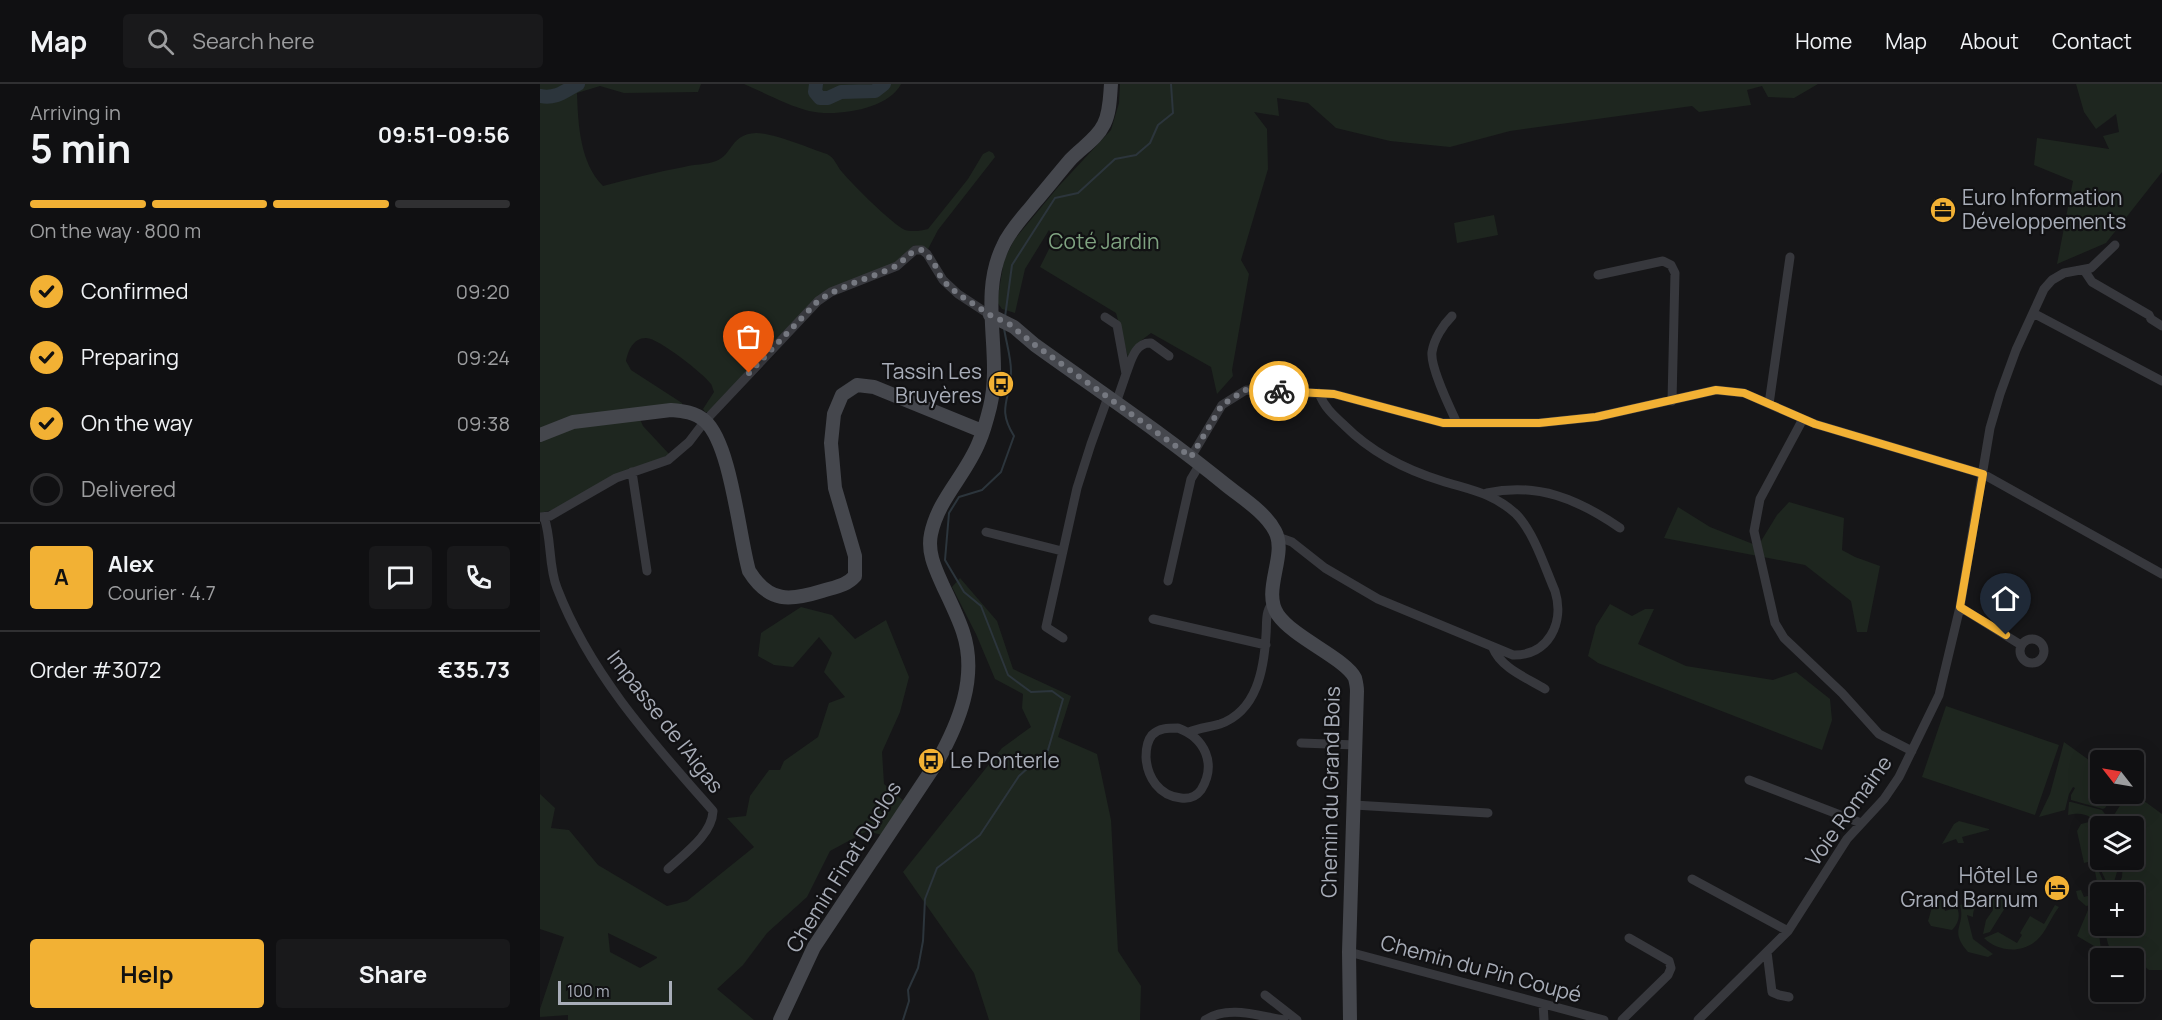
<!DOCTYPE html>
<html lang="en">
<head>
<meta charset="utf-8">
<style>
	body { margin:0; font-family:Manrope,sans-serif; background:#19191b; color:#f1f3f6; height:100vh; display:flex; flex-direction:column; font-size:22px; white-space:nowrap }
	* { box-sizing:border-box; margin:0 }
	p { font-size:20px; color:#9c9d9f }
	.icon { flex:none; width:33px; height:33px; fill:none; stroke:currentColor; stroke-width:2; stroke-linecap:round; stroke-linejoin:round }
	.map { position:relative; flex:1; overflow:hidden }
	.side { display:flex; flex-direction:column; background:#101012; width:540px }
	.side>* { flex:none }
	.needle { width:39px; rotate:301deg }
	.buttons { position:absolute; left:1550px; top:666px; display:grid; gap:12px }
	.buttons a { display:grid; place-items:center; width:54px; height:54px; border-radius:6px; background:#101012; box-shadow:0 6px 24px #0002,0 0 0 2px #303032; font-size:30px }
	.scale { position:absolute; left:18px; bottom:15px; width:114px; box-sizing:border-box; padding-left:6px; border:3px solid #a8adb8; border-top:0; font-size:16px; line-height:21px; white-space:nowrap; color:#a8adb8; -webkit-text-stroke:4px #111113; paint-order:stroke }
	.pin { position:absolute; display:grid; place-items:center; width:51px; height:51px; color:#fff; margin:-62px -26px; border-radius:50% 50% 50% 0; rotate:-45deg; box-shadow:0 0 6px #0007 }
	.pin .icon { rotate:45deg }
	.courier { position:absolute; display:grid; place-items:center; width:60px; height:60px; margin:-30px; border:4px solid #f2b134; border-radius:50%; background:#fff; color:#222; box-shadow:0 2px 8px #0007 }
	.head em { font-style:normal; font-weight:700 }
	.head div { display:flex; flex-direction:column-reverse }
	.head { display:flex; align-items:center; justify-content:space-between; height:102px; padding:0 30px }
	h1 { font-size:39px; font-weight:700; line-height:45px }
	.bar { display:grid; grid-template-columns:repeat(4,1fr); gap:9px 6px; align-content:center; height:72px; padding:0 30px }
	.bar i { height:8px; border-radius:4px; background:#303032 }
	.bar .selected { background:#f2b134 }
	.bar p { grid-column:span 4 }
	.line { display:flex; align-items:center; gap:15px; padding:0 30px; border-top:2px solid #303032 }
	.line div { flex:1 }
	.round { display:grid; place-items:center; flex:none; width:63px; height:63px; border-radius:6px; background:#19191b }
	ol { padding:0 30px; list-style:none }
	li { display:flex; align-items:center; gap:18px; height:66px }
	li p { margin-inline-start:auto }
	li .icon { padding:6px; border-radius:50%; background:#f2b134; color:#111; stroke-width:4 }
	li:last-child { color:#9c9d9f }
	li i { width:33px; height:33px; border:3px solid #303032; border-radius:50% }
	.button { display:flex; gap:12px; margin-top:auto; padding:12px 30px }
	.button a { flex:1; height:69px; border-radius:6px; background:#f2b134; color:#111; font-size:24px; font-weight:700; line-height:69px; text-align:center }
	.button a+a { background:#19191b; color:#f1f3f6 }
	header { display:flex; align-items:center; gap:36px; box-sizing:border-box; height:84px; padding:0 30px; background:#101012; border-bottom:2px solid #303032 }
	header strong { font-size:28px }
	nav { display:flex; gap:33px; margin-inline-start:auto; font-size:21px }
	.search { width:420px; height:54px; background:#19191b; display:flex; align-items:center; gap:15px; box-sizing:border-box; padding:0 21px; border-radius:6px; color:#9c9d9f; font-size:22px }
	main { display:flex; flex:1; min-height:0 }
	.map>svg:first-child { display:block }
	.green { fill:#1e261f; fill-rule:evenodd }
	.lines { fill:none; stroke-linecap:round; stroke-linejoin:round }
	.stream { stroke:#2c353c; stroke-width:2 }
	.river { stroke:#2c353c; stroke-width:14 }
	.street { stroke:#37383d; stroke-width:9 }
	.secondary { stroke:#45474d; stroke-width:14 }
	.done { stroke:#757880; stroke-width:6; stroke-dasharray:0 10.8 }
	.route { stroke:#f2b134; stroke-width:8 }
	.labels { text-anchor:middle; stroke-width:4.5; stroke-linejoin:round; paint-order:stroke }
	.poi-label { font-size:21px; fill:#a8adb8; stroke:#111113; text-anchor:start }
	.park-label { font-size:21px; fill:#7fa381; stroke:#111113 }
	.street-label { font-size:21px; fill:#a8adb8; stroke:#111113 }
</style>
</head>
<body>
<header>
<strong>Map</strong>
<div class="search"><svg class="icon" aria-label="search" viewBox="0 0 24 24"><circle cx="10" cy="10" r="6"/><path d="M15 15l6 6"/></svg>Search here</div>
<nav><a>Home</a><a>Map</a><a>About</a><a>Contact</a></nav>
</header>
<main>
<section class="side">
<div class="head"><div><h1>5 min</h1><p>Arriving in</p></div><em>09:51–09:56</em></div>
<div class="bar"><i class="selected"></i><i class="selected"></i><i class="selected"></i><i></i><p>On the way · 800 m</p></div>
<ol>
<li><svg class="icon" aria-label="check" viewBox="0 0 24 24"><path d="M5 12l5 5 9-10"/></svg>Confirmed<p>09:20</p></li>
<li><svg class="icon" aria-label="check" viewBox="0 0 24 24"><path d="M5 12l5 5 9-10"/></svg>Preparing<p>09:24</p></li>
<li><svg class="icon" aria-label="check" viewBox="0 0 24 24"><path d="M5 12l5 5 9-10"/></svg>On the way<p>09:38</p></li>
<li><i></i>Delivered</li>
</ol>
<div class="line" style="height:108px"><b class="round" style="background:#f2b134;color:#111">A</b><div><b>Alex</b><p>Courier · 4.7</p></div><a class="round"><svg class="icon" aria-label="chat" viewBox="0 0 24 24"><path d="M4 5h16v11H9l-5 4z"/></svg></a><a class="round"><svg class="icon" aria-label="phone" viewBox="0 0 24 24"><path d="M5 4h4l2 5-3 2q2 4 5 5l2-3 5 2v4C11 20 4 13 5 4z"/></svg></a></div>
<div class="line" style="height:78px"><div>Order #3072</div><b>€35.73</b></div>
<div class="button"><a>Help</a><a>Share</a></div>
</section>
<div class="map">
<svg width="1622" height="936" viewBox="0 0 1622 936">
	<rect width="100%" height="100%" fill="#161618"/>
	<!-- green -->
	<path class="green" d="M0 0H161L158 8 84 9 60 2 37 9C38 40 40 79 63 102 90 95 117 88 144 83 155 80 166 81 176 77 193 71 190 50 216 49 234 49 269 64 287 70 295 74 296 81 302 88 312 100 352 140 365 146 371 148 382 147 388 145L428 95 443 70 449 67 453 69 455 73 398 146 388 165 374 161 355 180 290 206 170 328H165L163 325 174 308C173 306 172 301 171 300 164 290 117 253 106 254 93 254 88 267 86 277L91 286 142 319V323L96 326 103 342 130 371 12 426 0 429Z
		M204 0H361C348 26 295 33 269 27 247 21 225 9 204 0Z
		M580 0H1278L1254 14 1228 13 1222 2 1207 6 1211 21 1159 28 1152 22 970 47 910 63 850 57 796 44 768 19 737 14 739 32 714 28 727 45 728 85 701 176 709 190 692 286 693 292 677 310 671 283 611 249 598 259 589 277 576 229 500 183 514 155 509 146 485 185 475 229 462 225 457 218 464 176 474 156 518 103 571 46 579 19Z
		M1536 0H1622V88L1566 159 1517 180 1533 97 1494 81 1497 54 1569 65 1563 52 1579 48 1576 30 1556 45 1544 28Z
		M954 131 958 151 917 159 914 139Z
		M1249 418 1304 434 1302 466 1315 473 1340 482 1327 548H1317L1311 517 1265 481 1124 454 1138 423 1170 443 1218 462 1237 431Z
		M420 494 457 537 473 585 531 612 518 653 557 670 571 736 578 867 601 902 600 936H449L434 889 363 788 462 664 491 643 482 624 483 610 455 595 436 550 412 503Z
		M1070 520 1092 532 1105 525H1114L1098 560 1146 582 1233 596 1256 588 1290 615 1292 636 1282 666 1058 579 1048 572 1056 542Z
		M261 523 292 531 315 555 346 536 369 593 360 628 342 668 344 700 365 718 342 751 327 747 290 767 267 813 227 849 203 881 177 905 214 936H28V931L0 933V925L24 853 0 845V710L15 724 11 744 29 746 58 781 127 822 147 817 214 763 187 734 206 732 210 712 229 686H240L244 677 278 653 289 619 305 613 284 588 292 569 279 553 253 583 234 581 218 572 221 549ZM68 849 117 873V874L100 884 70 868Z
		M1406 622 1519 661 1495 731 1382 693Z
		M1524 658 1560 684V710L1593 709 1622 730V886H1609L1593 874H1576C1568 865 1566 854 1565 842H1593V808H1576L1582 793 1583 776H1593V742C1585 742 1571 745 1564 741 1549 734 1547 727 1528 731L1529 718H1531L1562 726 1568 734H1572L1581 720 1572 714 1565 724 1563 725 1531 716V711L1535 704 1533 703 1529 710 1525 726 1499 733 1510 710Z
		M1419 737 1449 745V746L1422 753 1424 759H1418L1416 755 1402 760 1414 740Z
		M1549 738 1560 746V775L1544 779 1537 747 1541 740Z
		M1567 779 1575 782 1577 788 1571 808 1559 782Z
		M1556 781 1568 808H1560V820L1546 822 1538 815 1536 807 1541 806 1544 813 1559 809 1554 782Z
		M1452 810 1468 819 1450 848 1443 850 1446 836 1453 826V822L1446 816C1437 820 1433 823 1433 833L1427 831 1433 855 1453 870 1448 873 1428 868C1408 845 1426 843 1420 821L1451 812Z
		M1402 815 1405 827 1415 824 1414 821H1416C1421 831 1419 839 1412 846L1391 842 1388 837 1393 820Z
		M1515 821 1519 823C1511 833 1506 848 1497 856 1482 870 1458 868 1444 854L1458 848 1477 859 1482 851 1480 849 1490 832 1504 840Z
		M1560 823 1559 850 1561 866 1537 852 1548 826Z"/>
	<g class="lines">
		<!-- stream -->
		<path class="stream" d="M465 233 472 181 515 114 538 109 575 75 596 71 610 59 618 41 633 29 631 0
			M363 936 369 917 368 906 378 884 383 857 385 815 397 784 440 751 479 692 508 666 523 615 512 607 491 608 468 591 441 522 424 508 405 476 409 429 419 413 442 406 461 388 474 352C456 323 471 316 471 287 471 273 466 258 464 244"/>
		<!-- river -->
		<path class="river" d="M276 0 275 8 280 14H288L301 8 335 7 344 0
			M0 12C17 15 24 7 38 0"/>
		<!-- street -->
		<path class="street" d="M1544 186 1552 198 1609 231 1611 235 1622 242
			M1058 191 1123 177 1131 181 1135 189 1132 317
			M1493 229 1622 297
			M912 232C903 241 894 255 892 268 890 283 910 324 917 339
			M565 233 577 241 586 290 576 319
			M586 290C591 277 595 258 611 259L629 272
			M1229 320 1250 173
			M1263 335 1220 415 1214 447 1235 539 1244 554 1302 609 1339 650 1372 667
			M651 373 682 321 706 306 794 310 903 339H999L1056 333 1176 306 1204 309 1275 340 1443 390 1622 490
			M92 388 107 487
			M947 409C997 398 1038 415 1080 444
			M0 433 10 432 76 394 128 376 149 358 165 337 278 217 291 208 357 182 375 166H382L387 170 403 196 418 210 450 231
			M4 433C12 455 8 481 17 504 50 590 113 659 173 727 172 751 144 770 128 785
			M446 448 522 467
			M738 453 752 458 785 484 838 515 973 571C1008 572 1025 539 1015 507 1005 484 994 448 976 430 953 409 931 406 902 397 866 386 831 368 804 341 793 331 784 323 779 309
			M628 497 651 395 660 380
			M1420 523 1481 561
			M613 535 726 561
			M523 554 506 543 537 404 551 360 568 313
			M1480 567a12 12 0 1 1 24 0a12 12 0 1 1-24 0Z
			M953 564C961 584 987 594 1005 605
			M638 644C665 654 677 680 661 706 656 713 649 715 641 714 619 712 607 693 606 673 606 666 607 657 612 651 619 644 628 644 638 644Z
			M649 648C659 644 670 643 680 640 717 627 724 585 726 551 727 540 725 528 732 520
			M761 659 816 661
			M1209 696 1321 739
			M814 721 948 729
			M1152 795 1248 847
			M809 868 1064 936
			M1227 868 1232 908 1239 911 1249 913
			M725 911 757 936
			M1003 920 1004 936
			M665 936C689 921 718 932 744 936
			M1082 936 1128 891 1131 884 1129 877 1089 854
			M1158 936 1248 847 1307 755 1344 715 1359 693 1399 611 1420 523 1450 344 1460 310 1476 266 1504 205 1512 196 1524 189 1551 184 1575 161"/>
		<!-- secondary -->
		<path class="secondary" d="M450 231 474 243 495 261C559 307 625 351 686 401 702 414 725 428 735 447 748 471 721 507 738 531 754 554 806 575 815 594 816 598 817 603 817 607L809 868 810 936
			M0 351 33 338 131 326C143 327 155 328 165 337 191 360 199 452 209 487 229 519 250 517 282 507 295 503 306 502 315 492V472L295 404 291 359 294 330 302 311 317 301 334 303 442 347
			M240 936 274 863 397 678C419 639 438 593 423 548 418 533 410 517 403 502 396 486 387 469 391 450 398 415 426 391 439 358 444 347 447 335 450 323 463 270 438 213 463 162 470 146 484 132 495 118 507 104 518 90 530 76 541 64 557 55 564 40 570 28 570 13 571 0"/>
	</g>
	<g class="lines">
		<!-- done -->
		<path class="done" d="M209 289 278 217C301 201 329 195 354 183 365 178 368 166 382 166L393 177 402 196 418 210 450 231 469 240 495 261 651 373 682 321 705 306 739 307"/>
		<!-- route -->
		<path class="route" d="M739 307 794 310 903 339H999L1056 333 1176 306 1204 309 1275 340 1443 390 1420 523 1466 551"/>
	</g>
	<!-- icons -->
	<defs>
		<g id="office-disc" transform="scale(1.35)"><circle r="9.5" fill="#f2b134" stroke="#111113"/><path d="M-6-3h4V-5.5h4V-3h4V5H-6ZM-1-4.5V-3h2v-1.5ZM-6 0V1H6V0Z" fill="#111"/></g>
		<g id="bus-disc" transform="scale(1.35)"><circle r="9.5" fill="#f2b134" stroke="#111113"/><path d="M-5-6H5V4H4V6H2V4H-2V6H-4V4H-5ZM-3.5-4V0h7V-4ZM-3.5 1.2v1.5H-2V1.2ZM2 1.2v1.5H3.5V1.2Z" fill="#111"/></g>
		<g id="hotel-disc" transform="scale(1.35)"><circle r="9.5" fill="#f2b134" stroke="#111113"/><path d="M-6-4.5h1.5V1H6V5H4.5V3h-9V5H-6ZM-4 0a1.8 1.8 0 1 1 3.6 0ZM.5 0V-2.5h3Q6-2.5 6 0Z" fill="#111"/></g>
	</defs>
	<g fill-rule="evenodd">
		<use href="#office-disc" x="1403" y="126"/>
		<use href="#bus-disc" x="461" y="300"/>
		<use href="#bus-disc" x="391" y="677"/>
		<use href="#hotel-disc" x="1517" y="804"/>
	</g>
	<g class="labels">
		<!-- poi labels -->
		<g class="poi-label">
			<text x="1422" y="121">Euro Information<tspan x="1422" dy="24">Développements</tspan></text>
			<text x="442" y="295" text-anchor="end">Tassin Les<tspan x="442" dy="24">Bruyères</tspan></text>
			<text x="410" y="684">Le Ponterle</text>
			<text x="1498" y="799" text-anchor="end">Hôtel Le<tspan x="1498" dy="24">Grand Barnum</tspan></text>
		</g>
		<!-- park labels -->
		<g class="park-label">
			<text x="564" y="165">Coté Jardin</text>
		</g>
		<!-- street labels -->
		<g class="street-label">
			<text transform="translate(125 638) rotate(52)" y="7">Impasse de l'Aigas</text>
			<text transform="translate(791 708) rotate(-89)" y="7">Chemin du Grand Bois</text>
			<text transform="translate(1309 727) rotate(-54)" y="7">Voie Romaine</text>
			<text transform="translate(304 783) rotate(-58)" y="7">Chemin Finat Duclos</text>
			<text transform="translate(941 885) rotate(15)" y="7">Chemin du Pin Coupé</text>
		</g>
	</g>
</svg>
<div class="buttons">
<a><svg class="needle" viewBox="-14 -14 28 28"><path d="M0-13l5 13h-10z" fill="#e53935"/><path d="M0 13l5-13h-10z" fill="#9c9d9f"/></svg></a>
<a><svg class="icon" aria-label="layers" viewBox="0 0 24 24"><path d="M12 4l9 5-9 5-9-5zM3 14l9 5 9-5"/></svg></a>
<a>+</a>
<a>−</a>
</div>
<div class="scale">100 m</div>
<div class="pin" style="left:209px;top:289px;background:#ea580c"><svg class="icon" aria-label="bag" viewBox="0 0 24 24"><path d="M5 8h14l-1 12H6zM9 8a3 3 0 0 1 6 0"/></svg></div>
<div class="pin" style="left:1466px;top:551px;background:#1f2937"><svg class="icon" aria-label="home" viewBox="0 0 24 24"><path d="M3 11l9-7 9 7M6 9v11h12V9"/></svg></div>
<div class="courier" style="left:739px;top:307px"><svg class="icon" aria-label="bike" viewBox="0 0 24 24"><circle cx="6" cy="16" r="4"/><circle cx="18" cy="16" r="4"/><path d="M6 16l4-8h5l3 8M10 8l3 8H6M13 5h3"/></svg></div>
</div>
</main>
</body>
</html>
